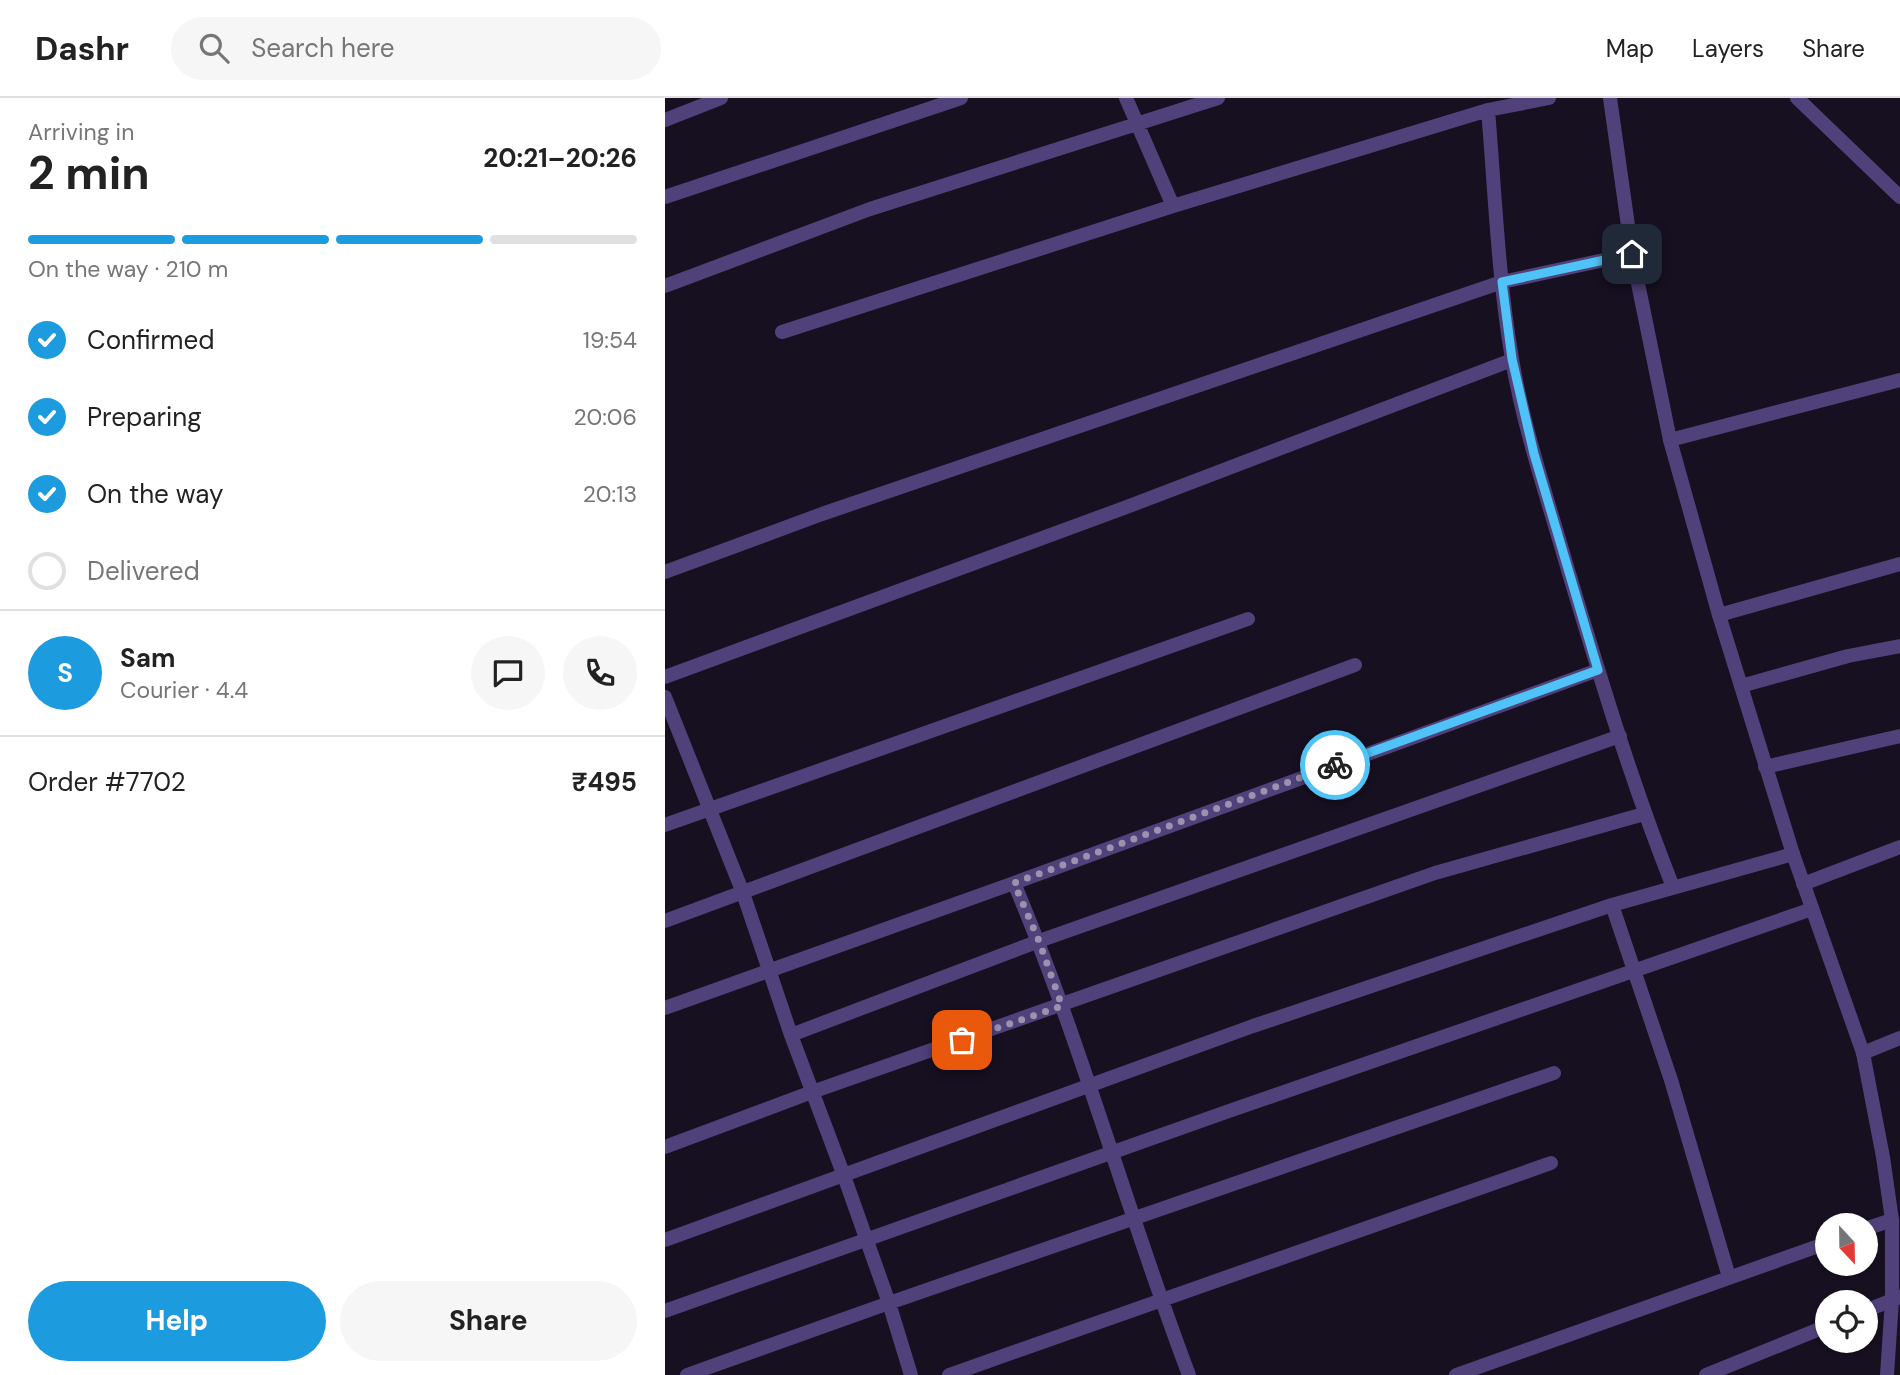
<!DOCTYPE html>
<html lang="en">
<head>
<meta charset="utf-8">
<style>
	body { margin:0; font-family:"DM Sans",sans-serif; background:#f6f6f6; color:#222; height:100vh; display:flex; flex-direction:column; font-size:26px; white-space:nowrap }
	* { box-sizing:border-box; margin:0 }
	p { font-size:23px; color:#767676 }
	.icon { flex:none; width:38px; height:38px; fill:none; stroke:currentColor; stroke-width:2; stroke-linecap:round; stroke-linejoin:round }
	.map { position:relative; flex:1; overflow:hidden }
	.sheet { display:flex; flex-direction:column; background:#fff; width:665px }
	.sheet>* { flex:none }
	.needle { width:46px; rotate:158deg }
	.buttons { position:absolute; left:1150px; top:1115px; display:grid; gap:14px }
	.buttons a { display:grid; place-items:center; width:63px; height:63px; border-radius:50%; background:#fff; box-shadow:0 2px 5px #0004; font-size:35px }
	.pin { position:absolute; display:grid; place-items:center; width:60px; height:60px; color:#fff; margin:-30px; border-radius:14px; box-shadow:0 4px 10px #0006 }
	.courier { position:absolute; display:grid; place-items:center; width:70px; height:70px; margin:-35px; border:5px solid #4fc3f7; border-radius:50%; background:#fff; color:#222; box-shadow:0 2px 9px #0007 }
	.head em { font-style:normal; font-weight:700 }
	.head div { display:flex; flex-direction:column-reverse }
	.head { display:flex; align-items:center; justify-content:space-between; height:119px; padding:0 28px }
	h1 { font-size:46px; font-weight:700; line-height:52px }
	.bar { display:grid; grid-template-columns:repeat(4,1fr); gap:10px 7px; align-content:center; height:84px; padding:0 28px }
	.bar i { height:9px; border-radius:5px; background:#e0e0e0 }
	.bar .active { background:#1c9bdf }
	.bar p { grid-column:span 4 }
	.line { display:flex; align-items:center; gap:18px; padding:0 28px; border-top:2px solid #e0e0e0 }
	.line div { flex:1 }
	.round { display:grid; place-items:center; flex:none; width:74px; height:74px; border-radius:37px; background:#f6f6f6 }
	ol { padding:0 28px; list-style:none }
	li { display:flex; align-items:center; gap:21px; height:77px }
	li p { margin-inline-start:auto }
	li .icon { padding:7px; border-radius:50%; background:#1c9bdf; color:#fff; stroke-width:4 }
	li:last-child { color:#767676 }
	li i { width:38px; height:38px; border:4px solid #e0e0e0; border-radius:50% }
	.button { display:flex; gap:14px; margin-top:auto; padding:14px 28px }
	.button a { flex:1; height:80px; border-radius:42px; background:#1c9bdf; color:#fff; font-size:28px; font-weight:700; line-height:80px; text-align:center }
	.button a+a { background:#f6f6f6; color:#222 }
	header { display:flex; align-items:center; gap:42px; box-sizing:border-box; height:98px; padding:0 35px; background:#fff; border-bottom:2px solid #e0e0e0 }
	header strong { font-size:33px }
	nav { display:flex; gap:38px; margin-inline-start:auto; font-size:24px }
	.search { width:490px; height:63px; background:#f6f6f6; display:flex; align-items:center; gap:18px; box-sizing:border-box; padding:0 24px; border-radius:38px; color:#767676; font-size:26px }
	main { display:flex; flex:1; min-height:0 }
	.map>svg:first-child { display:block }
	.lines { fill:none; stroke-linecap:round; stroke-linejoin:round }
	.minor { stroke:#51417a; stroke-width:14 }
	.tertiary { stroke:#51417a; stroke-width:14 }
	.done { stroke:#9c91ae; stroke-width:7; stroke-dasharray:0 12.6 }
	.route { stroke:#4fc3f7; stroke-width:9 }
</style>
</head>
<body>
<header>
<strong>Dashr</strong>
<div class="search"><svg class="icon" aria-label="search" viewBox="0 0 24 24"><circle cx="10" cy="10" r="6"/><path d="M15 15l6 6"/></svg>Search here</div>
<nav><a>Map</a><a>Layers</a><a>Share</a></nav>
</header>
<main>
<section class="sheet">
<div class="head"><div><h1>2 min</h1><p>Arriving in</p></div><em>20:21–20:26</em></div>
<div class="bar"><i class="active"></i><i class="active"></i><i class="active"></i><i></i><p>On the way · 210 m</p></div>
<ol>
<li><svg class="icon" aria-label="check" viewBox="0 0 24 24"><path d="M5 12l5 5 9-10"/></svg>Confirmed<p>19:54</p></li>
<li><svg class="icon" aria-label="check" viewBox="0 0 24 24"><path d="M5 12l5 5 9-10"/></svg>Preparing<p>20:06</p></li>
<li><svg class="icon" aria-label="check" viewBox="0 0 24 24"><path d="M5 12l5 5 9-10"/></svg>On the way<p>20:13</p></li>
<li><i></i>Delivered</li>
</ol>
<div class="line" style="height:126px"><b class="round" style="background:#1c9bdf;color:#fff">S</b><div><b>Sam</b><p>Courier · 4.4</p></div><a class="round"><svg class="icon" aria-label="chat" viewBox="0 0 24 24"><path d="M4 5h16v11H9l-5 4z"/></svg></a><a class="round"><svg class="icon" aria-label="phone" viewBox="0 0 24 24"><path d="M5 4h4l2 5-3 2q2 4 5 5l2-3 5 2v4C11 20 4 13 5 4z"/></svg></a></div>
<div class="line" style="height:91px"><div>Order #7702</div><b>₹495</b></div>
<div class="button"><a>Help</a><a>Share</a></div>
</section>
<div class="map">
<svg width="1235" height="1277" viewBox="0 0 1235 1277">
	<rect width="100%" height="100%" fill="#171021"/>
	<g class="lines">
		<!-- minor -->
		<path class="minor" d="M461 0 508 108
			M823 12C830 95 833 179 847 261 859 332 883 402 903 472 935 579 967 686 1008 789
			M0 22 56 0
			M0 99 296 0
			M0 188 205 111 553 0
			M117 234 508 108 823 12 884 0
			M1005 342 1235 282
			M0 474 157 416 837 184 967 156
			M1054 517 1235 466
			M0 579 459 410 847 262
			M1076 588 1183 558 1235 548
			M0 599 78 795 126 937 179 1078 224 1205 246 1277
			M1100 669 1235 638
			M0 727 583 521
			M349 785C417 946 462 1114 524 1277
			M1138 786 1235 749
			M947 807 1006 982 1064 1179
			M0 823 690 567
			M0 910 349 785 933 572
			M126 937 374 843 955 638
			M1198 955 1235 940
			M0 1049 147 994 770 775 979 716
			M1200 1131 1227 1122
			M0 1142 588 928 947 807 1128 756
			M0 1213 564 1013 1147 811
			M1200 1213 1235 1199
			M22 1277 224 1205 889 975
			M284 1277 886 1065
			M791 1277 1162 1145
			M1041 1277 1162 1228"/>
		<!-- tertiary -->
		<path class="tertiary" d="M945 0 967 156 1005 342 1054 517 1128 756 1198 955 1218 1059 1227 1122V1202L1222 1277
			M1132 0 1235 99"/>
	</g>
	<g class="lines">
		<!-- done -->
		<path class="done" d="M297 942 397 908 374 843 349 785 670 667"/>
		<!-- route -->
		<path class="route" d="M670 667 933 572 869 356 847 261 837 184 967 156"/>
	</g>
</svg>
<div class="buttons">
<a><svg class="needle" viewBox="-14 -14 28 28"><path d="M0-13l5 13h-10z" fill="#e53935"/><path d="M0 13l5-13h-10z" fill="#767676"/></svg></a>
<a><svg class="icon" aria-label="locate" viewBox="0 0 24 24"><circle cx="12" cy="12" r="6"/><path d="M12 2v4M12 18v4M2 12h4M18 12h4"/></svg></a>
</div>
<div class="pin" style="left:297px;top:942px;background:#ea580c"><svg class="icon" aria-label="bag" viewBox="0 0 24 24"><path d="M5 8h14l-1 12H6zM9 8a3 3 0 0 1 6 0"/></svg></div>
<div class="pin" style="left:967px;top:156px;background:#1f2937"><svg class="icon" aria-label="home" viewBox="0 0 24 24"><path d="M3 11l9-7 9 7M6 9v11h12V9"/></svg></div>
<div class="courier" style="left:670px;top:667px"><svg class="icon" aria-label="bike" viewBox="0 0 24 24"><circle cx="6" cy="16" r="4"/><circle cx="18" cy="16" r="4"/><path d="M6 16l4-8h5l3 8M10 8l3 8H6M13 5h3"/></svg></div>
</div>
</main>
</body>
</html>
